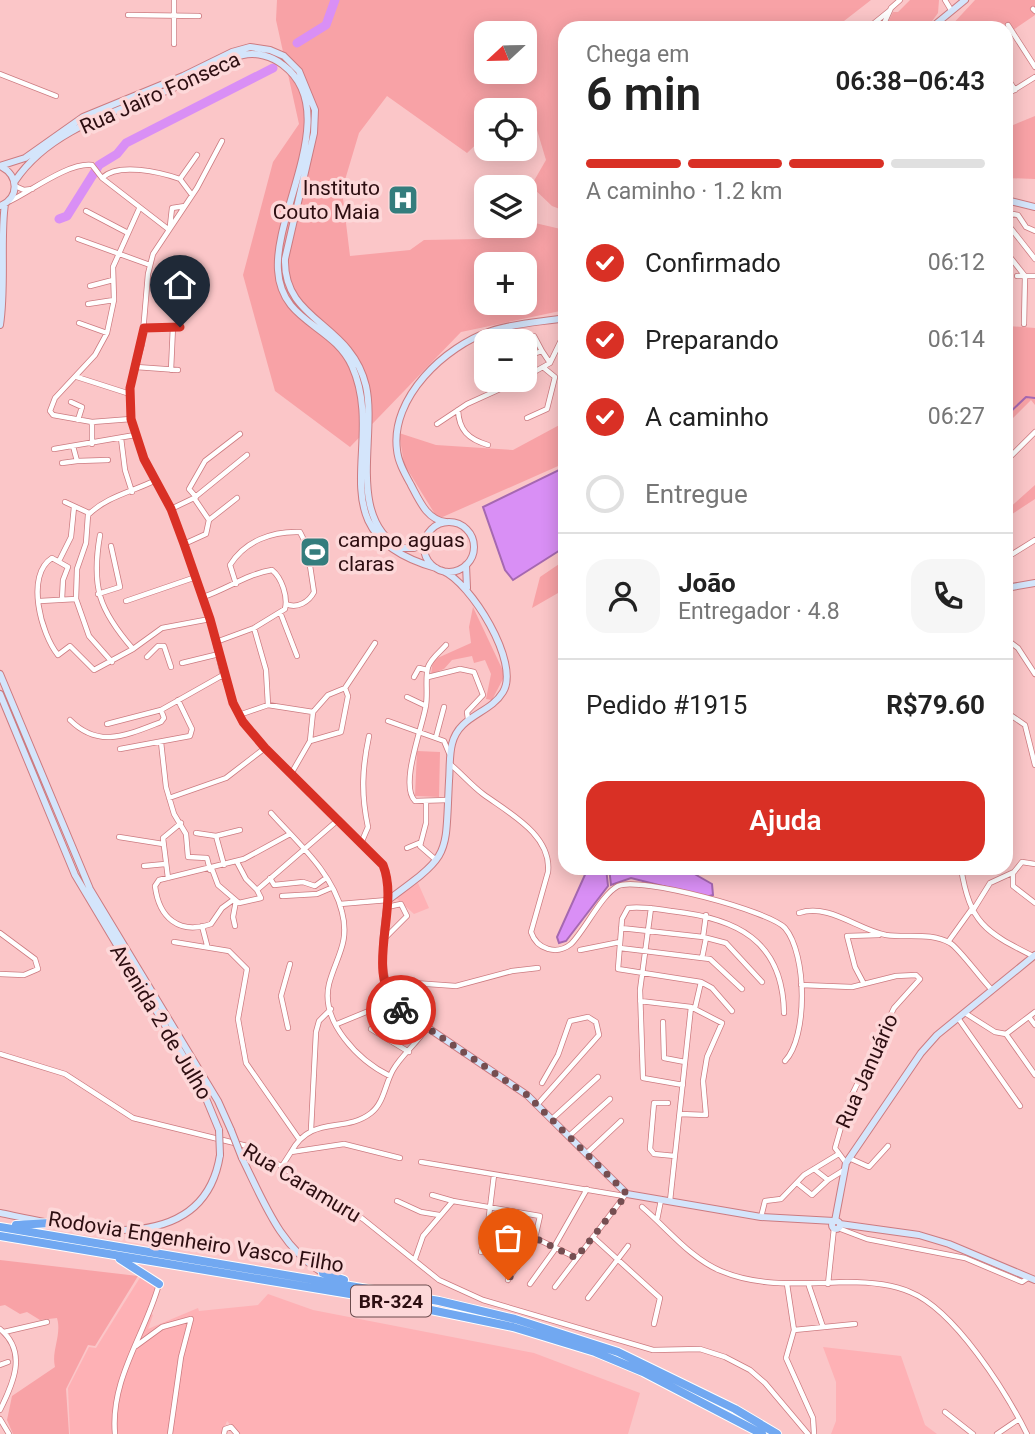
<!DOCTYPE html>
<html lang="pt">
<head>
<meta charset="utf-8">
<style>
	body { margin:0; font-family:Roboto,sans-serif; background:#f6f6f6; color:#222; height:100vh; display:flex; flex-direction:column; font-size:26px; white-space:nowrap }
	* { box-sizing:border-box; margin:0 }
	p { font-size:23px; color:#767676 }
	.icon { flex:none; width:38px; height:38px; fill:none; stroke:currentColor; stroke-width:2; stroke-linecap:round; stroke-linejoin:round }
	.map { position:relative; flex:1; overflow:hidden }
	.drawer { position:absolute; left:558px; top:21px; width:455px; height:854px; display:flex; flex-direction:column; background:#fff; border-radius:21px; box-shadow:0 4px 18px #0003 }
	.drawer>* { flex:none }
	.needle { width:46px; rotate:248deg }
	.buttons { position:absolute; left:474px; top:21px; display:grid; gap:14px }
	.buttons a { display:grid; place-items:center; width:63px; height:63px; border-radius:14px; background:#fff; box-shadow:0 4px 18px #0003; font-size:35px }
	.pin { position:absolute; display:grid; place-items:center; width:60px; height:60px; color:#fff; margin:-72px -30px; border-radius:50% 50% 50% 0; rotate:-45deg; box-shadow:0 0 7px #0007 }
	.pin .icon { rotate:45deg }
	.courier { position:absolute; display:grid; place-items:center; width:70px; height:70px; margin:-35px; border:5px solid #d93025; border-radius:50%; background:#fff; color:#222; box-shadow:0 2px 9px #0007 }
	.headline em { font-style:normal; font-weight:600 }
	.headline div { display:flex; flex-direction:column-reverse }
	.headline { display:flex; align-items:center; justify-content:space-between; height:119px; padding:0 28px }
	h1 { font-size:46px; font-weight:600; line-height:52px }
	.bar { display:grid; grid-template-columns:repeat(4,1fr); gap:10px 7px; align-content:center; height:84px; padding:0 28px }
	.bar i { height:9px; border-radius:5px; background:#e0e0e0 }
	.bar .active { background:#d93025 }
	.bar p { grid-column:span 4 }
	.line { display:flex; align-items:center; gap:18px; padding:0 28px; border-top:2px solid #e0e0e0 }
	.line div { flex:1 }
	.round { display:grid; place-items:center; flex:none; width:74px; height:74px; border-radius:21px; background:#f6f6f6 }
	ol { padding:0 28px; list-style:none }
	li { display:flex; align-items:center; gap:21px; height:77px }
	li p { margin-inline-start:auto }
	li .icon { padding:7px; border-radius:50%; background:#d93025; color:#fff; stroke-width:4 }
	li:last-child { color:#767676 }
	li i { width:38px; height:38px; border:4px solid #e0e0e0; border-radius:50% }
	.action { display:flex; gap:14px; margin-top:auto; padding:14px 28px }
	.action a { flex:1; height:80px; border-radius:21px; background:#d93025; color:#fff; font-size:28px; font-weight:600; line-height:80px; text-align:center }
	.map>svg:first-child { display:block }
	.built { fill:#feb1b5 }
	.green { fill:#f8a2a6; fill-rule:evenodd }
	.water { fill:#d98ff5; stroke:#a568b1; stroke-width:2 }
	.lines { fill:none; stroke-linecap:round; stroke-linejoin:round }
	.stream { stroke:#a568b1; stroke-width:2 }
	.river { stroke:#d98ff5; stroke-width:9 }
	.street-casing { stroke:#cc7b80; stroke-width:6 }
	.secondary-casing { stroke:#cc7b80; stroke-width:8 }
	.highway-casing { stroke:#fff; stroke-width:10 }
	.street { stroke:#fff; stroke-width:4.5 }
	.secondary { stroke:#d4e5fb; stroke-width:6 }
	.highway { stroke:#71a8f1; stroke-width:8 }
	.secondary-bridge-casing { stroke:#cc7b80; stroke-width:8; stroke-linecap:butt }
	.secondary-bridge { stroke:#d4e5fb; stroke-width:6 }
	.done { stroke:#754e51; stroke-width:7; stroke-dasharray:0 12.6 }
	.route { stroke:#d93025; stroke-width:9 }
	.labels { text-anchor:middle; stroke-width:7; stroke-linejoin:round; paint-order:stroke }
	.shield { fill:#fdd8d9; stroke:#6b4b4d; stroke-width:2 }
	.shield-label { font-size:19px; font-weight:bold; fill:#2d0e11 }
	.street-label { font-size:21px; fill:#2d0e11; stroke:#fdd8d9 }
	.poi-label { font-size:21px; fill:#2d0e11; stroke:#fdd8d9; text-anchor:end }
</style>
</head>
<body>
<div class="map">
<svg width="1035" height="1434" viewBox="0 0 1035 1434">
	<rect width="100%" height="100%" fill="#fbc6c8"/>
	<!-- built -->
	<path class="built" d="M418 883 429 908 414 914 396 898Z
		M141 1276 156 1284 148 1313 153 1315 148 1329 198 1308 199 1311 258 1305 268 1294 313 1310 534 1353 640 1393 628 1434H240L227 1421 222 1434H70L68 1388 89 1347 96 1348Z
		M823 1347 901 1356 925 1425 937 1434H831L836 1421V1382Z"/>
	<!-- green -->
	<path class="green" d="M277 0H871L844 21 827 28H565V211L552 206 531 186 546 160 537 130 525 124V110H486V135L467 153 387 96 359 133 342 190 350 256 410 250 424 240 479 239 535 223 565 230V310L461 332 350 447 275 391 243 275 273 162 299 124 276 20ZM486 33H525V72H486ZM486 264H525V303H486Z
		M910 0H939L938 13 927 28H885L893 12H898Z
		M975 0H1035V15L1006 35V28H949Z
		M1035 116V179L1006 178V128Z
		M1006 277 1008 326 1035 328V405L1031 400 1006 425Z
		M565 422V463L438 519 404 464 399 433 436 445 513 450Z
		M1035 485V499L1006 518V511Z
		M565 560V589L532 608 540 577Z
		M473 607 505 675 492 700 486 699 491 674 485 660 474 663 472 656 452 660 444 669 431 674 433 660 471 643 469 627Z
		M417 751 440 752 439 797 415 796Z
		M0 1260 138 1276 95 1346 88 1345 66 1389 69 1434H13L7 1420 12 1396 55 1367C51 1351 62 1335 57 1318L40 1320 27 1312 20 1314 5 1305 0 1306Z"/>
	<!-- water -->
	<path class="water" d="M565 467V547L513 580 505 570 483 507Z
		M588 868H606L608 886 566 941 559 943 557 937Z
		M609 868H684L712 884 713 895 706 897 631 878 611 885Z"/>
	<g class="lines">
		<!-- stream -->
		<path class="stream" d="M1006 416 1026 397 1035 398"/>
		<!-- river -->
		<path class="river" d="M297 43 326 25 335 0
			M59 219 67 216 99 165 117 154 126 143 273 68"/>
		<!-- street casing -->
		<g class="street-casing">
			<path id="street" d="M174 0V44
				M945 0 951 10
				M1033 9 1035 11
				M128 15 199 16
				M1008 25 1035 67
				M868 28 889 11
				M882 28 891 8 900 0
				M0 74 56 96
				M1006 76 1015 90
				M1006 95 1035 77
				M222 141 197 188 153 254 148 274 142 344 130 388 131 419 144 459 171 509 184 544 210 619 223 675 239 715 265 748 383 865 389 885 388 900 340 904
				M102 178C118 162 160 172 180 179
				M180 179 197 155
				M180 179 192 195
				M15 186 24 190 32 189
				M10 201C31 191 69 162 92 165L102 178 168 229
				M86 211 126 232
				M1006 220 1013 214 1018 215 1026 227 1035 231
				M1006 222 1035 259
				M170 226 172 208 185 206
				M78 239 150 265
				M1006 252 1025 276 1024 324
				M1017 276H1035
				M90 286 113 280
				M88 304 114 300
				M79 323 107 333
				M144 328 180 327
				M520 341 534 336 542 351
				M525 357 542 351 550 363
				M136 367 178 370
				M171 370 173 326
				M77 377 130 394
				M525 377 550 363 565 332
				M71 402 82 407 78 420
				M458 410C459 430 468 439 488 445
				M527 418 547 409 555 377 544 368
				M131 419 92 422 53 415 50 411 55 398 95 355 107 333 114 300 113 267 139 209
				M437 424 467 404 520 380
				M121 438 125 470 132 492
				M92 444V422
				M54 449 135 435
				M77 461 108 460
				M1006 461 1035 432
				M62 463 77 461 73 446
				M196 497 189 489 205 461 240 434
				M194 498 247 455
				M65 502 89 513
				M171 509 194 498 209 520 206 534 184 544
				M209 520 237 498
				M100 535C91 587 99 610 133 649
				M1006 558 1035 540
				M59 561 71 537 74 507
				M236 584 230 565C245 541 272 531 300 532L307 546 314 592C309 602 297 609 286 604
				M98 594 120 587 111 546
				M203 597C227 589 247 574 272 570 282 578 288 597 285 609L254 628 216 642
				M62 599 63 580 68 567 52 558C25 575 41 634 58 655L70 646 94 670 133 649 162 628 210 619
				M40 601 76 599
				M126 601 196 577
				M280 612 297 656
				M254 628 266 670 268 705
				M1006 639 1018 648 1035 674
				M446 645C440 652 431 658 428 667 425 678 428 693 426 705 423 726 399 785 415 801L448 800
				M147 657 158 646H164L171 667
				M112 662 89 636 76 599 77 569 86 543 88 515C106 497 131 492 154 481
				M182 663 219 654
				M414 677 419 668 427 670
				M428 677 460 669 474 672 483 695 467 712 468 719
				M345 688 375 643
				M407 697 426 706
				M313 712 328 695 345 688
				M1006 712 1025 725 1035 765
				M239 715 268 705 313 712 310 741 291 774
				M70 720C99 749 127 735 161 722L164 718 161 710
				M388 721 444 741 449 753
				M107 724 161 710 223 675
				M436 737 444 707
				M310 741 341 732 348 696 345 688
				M161 742 166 787 174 814 186 834 188 857 207 858 210 870
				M120 749 190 736 192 729 178 700
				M450 764C462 774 471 785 483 794 509 813 552 835 548 872L531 932C537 950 557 955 571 944 585 930 602 894 618 886 639 876 770 911 785 928 807 954 808 1037 785 1061
				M169 798 226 778 265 748
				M426 801V823L420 846 436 860
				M271 813C296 841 333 873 342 912 350 943 336 957 329 984 320 1022 359 1061 390 1076
				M196 833 216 836 240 830
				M216 836 224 865
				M119 837 163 844
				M362 841 368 827C361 794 362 769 369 736
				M407 848 419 843
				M237 862 246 879 257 890
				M144 866 165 864
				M961 868C970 923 985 932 1033 956
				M212 869 218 885 239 903 261 898 257 890
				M1013 873V886L1035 903
				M168 878 163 838 181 823
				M270 878 274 885 303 882 315 886 326 878
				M257 890 338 820
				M282 896 317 894 331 888
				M233 900 222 908 211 924C179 935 159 918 155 886L159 880 244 859 290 834
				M651 908 640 990 643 1078 683 1085
				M972 912 990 883 1014 872 1022 862 1035 864
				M799 913C829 903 858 930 886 935 907 938 931 932 950 943 958 947 982 980 992 990
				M202 926 207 945
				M235 926 233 917 236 901
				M621 928 703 937 726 943 762 982
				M703 937 706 915
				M385 938 407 916 401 904 387 907
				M174 942 229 951 247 969 238 1019 246 1063 299 1139
				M948 942 971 910
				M620 948 710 959 742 989
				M580 950 620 942
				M702 958 706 938
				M0 974 24 975 38 969 35 959 0 933
				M386 981 456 986 512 971 538 968
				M864 984 855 967 847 936 879 935
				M801 985 852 987 896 976 916 975 920 979 894 1008 848 1103 835 1148 846 1163
				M640 1001 691 1007 722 1023 707 1057 703 1081 706 1115 680 1114
				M695 1008 701 982
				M732 1011 712 988 701 982 618 969 622 919 628 908C642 906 656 909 671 911 736 918 783 940 784 1013
				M965 1013 995 1032 1006 1034 1035 1012
				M1029 1017 1035 1025
				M958 1018 1020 1106
				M663 1022 664 1058 685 1062
				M337 1024 393 1001
				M288 1028 281 996 290 964
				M371 1029 409 1052
				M1006 1034 1035 1075
				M0 1054 65 1074 133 1118 251 1147 363 1219 439 1280 483 1300 653 1350 700 1349 725 1357 750 1370 765 1383 808 1434
				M668 1103H654L650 1149 654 1154 675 1156
				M537 1105 599 1035 596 1022 588 1017 570 1021 558 1055 542 1083
				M552 1119 598 1077
				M311 1130 316 1032 319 1021 331 1009
				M569 1136 610 1099
				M291 1152C312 1114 344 1134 371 1113 384 1103 385 1084 393 1070 402 1054 418 1043 427 1027
				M586 1154 621 1121
				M849 1158 869 1167 888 1146
				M421 1162 624 1196
				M282 1166 291 1152 344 1144 400 1158
				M814 1169 828 1180 844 1170
				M797 1183 812 1195 828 1180
				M432 1195 453 1201 540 1216 535 1238 508 1280
				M397 1201 421 1212 439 1215
				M670 1201 691 1007
				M642 1207C667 1228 691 1259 721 1271 761 1288 805 1283 847 1282 867 1282 892 1284 910 1292 955 1310 1006 1392 1027 1434
				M761 1217 765 1201 781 1199 804 1175 837 1155
				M657 1220 661 1200
				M838 1228 867 1239 965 1258 1022 1282 1028 1278
				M593 1237 660 1298 654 1324
				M535 1238 577 1258
				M554 1247 587 1189
				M481 1252 487 1232 494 1175
				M415 1259 423 1236 452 1202
				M530 1284 556 1248
				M787 1284 794 1330
				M828 1284 834 1228
				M809 1286 823 1327
				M555 1287 626 1194
				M588 1298 628 1246
				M0 1329C28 1352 13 1384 0 1410
				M794 1330 786 1358 813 1418 814 1434
				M794 1330 855 1324
				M4 1332 47 1322
				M136 1346 162 1327 191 1319 181 1357 170 1434
				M0 1365 8 1362
				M945 1412 973 1434
				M0 1419 9 1434
				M115 1434C110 1379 145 1335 159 1284
				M224 1434 225 1429 231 1427 237 1434
				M997 1434 1019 1419"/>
		</g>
		<!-- secondary casing -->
		<g class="secondary-casing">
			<path id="secondary" d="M931 28 965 0
				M0 166 25 158 83 117 183 76 232 52 250 47 270 50 284 56 299 71 315 110 314 133 285 259C283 322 351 322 366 386 377 435 346 517 400 548H414L425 542
				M0 166C19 175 20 198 0 206
				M15 181C50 129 116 112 171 89 195 79 218 60 243 55 256 52 272 56 283 65 343 110 274 210 278 270 281 323 333 324 352 366 388 446 312 533 436 568
				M1006 200 1035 207
				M0 325C6 287 0 236 5 204
				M446 522C427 520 419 500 411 485 405 474 398 462 397 450 390 398 445 346 491 331 515 323 541 322 565 318
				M424 547a25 25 0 1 1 50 0a25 25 0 1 1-50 0Z
				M466 565 467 588
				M443 571C470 582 521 663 503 692 490 714 459 715 452 744 449 756 450 769 449 781 445 858 452 853 388 900 384 935 373 985 403 1011L527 1095 627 1194 761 1217 834 1221
				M1006 588 1035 583
				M0 674 90 889 218 1101 231 1130
				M0 694 75 875 200 1084 219 1130
				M242 1158C264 1202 280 1247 323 1273
				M0 1213C73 1228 203 1262 220 1155
				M832 1225a4 4 0 1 1 8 0a4 4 0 1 1-8 0Z
				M835 1221 846 1163 921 1053 937 1035 1035 955
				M840 1224 919 1235 949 1244 1035 1280"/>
		</g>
		<!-- highway casing -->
		<g class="highway-casing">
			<path id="highway" d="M16 1225 51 1223
				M0 1227 439 1301 515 1319 618 1352 735 1409 777 1434
				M0 1236 368 1297 513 1327 595 1352 643 1372 762 1434
				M120 1259 159 1284
				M323 1273 344 1280"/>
		</g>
		<!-- street -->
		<use href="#street" class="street"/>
		<!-- secondary -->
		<use href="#secondary" class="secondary"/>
		<!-- highway -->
		<use href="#highway" class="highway"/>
		<!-- secondary-bridge casing -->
		<g class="secondary-bridge-casing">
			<path id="secondary-bridge" d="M219 1130 220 1155
				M231 1130 242 1158"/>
		</g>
		<!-- secondary-bridge -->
		<use href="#secondary-bridge" class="secondary-bridge"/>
	</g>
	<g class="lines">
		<!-- done -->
		<path class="done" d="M401 1010 527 1095 627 1194 576 1258 535 1238 508 1280"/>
		<!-- route -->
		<path class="route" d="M180 327 144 328 130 388 131 419 144 459 171 509 184 544 210 619 233 703 243 722 265 748 383 865C401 909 361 974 401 1010"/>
	</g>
	<!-- icons -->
	<defs>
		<g id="hospital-square" transform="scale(1.575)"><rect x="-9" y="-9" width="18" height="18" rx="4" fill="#347d7d" stroke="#fdd8d9"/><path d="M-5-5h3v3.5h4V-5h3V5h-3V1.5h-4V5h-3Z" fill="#fff"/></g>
		<g id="stadium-square" transform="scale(1.575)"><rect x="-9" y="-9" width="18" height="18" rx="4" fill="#347d7d" stroke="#fdd8d9"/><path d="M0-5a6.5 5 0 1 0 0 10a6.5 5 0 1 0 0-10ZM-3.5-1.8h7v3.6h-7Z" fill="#fff"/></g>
	</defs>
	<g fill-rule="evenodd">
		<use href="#hospital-square" x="403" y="200"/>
		<use href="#stadium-square" x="315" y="552"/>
	</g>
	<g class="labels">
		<!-- shield labels -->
		<rect class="shield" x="351" y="1285.5" width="80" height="31" rx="5"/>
		<g class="shield-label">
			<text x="391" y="1308">BR-324</text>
		</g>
		<!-- street labels -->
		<g class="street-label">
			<text transform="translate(160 93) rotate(-24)" y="7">Rua Jairo Fonseca</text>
			<text transform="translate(161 1022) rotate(59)" y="7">Avenida 2 de Julho</text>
			<text transform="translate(867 1071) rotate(-66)" y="7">Rua Januário</text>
			<text transform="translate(302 1183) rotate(31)" y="7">Rua Caramuru</text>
			<text transform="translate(196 1242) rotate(9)" y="7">Rodovia Engenheiro Vasco Filho</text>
		</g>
		<!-- poi labels -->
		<g class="poi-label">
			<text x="380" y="195">Instituto<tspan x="380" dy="24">Couto Maia</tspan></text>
			<text x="338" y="547" text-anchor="start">campo aguas<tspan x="338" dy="24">claras</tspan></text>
		</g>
	</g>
</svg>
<div class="buttons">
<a><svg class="needle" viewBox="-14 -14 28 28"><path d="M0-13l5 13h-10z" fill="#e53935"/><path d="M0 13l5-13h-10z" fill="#767676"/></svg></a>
<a><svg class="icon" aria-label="locate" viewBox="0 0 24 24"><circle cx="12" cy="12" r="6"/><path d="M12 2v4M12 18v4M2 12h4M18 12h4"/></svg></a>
<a><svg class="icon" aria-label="layers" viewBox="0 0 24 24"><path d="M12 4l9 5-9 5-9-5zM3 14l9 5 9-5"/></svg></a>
<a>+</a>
<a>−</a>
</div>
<div class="pin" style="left:508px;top:1280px;background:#ea580c"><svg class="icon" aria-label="bag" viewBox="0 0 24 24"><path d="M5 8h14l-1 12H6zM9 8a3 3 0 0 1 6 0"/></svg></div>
<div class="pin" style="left:180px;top:327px;background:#1f2937"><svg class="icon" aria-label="home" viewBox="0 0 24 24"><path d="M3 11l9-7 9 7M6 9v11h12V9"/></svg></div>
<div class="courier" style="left:401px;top:1010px"><svg class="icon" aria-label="bike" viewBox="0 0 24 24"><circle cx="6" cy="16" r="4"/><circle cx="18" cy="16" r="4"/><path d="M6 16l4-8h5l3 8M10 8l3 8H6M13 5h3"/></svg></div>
<section class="drawer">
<div class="headline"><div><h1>6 min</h1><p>Chega em</p></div><em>06:38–06:43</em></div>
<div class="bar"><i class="active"></i><i class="active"></i><i class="active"></i><i></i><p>A caminho · 1.2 km</p></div>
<ol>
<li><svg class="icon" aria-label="check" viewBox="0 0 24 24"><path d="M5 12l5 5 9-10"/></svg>Confirmado<p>06:12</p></li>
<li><svg class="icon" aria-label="check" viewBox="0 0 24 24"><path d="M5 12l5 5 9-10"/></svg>Preparando<p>06:14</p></li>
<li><svg class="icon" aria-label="check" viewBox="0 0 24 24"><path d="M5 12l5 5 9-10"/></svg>A caminho<p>06:27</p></li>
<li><i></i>Entregue</li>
</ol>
<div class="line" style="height:126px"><a class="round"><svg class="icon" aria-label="person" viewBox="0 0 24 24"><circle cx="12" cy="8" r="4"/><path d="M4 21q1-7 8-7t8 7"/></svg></a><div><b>João</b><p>Entregador · 4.8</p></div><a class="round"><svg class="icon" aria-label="phone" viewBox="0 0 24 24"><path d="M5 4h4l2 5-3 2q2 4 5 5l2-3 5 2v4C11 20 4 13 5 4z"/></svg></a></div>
<div class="line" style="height:91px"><div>Pedido #1915</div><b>R$79.60</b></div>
<div class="action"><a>Ajuda</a></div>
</section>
</div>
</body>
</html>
